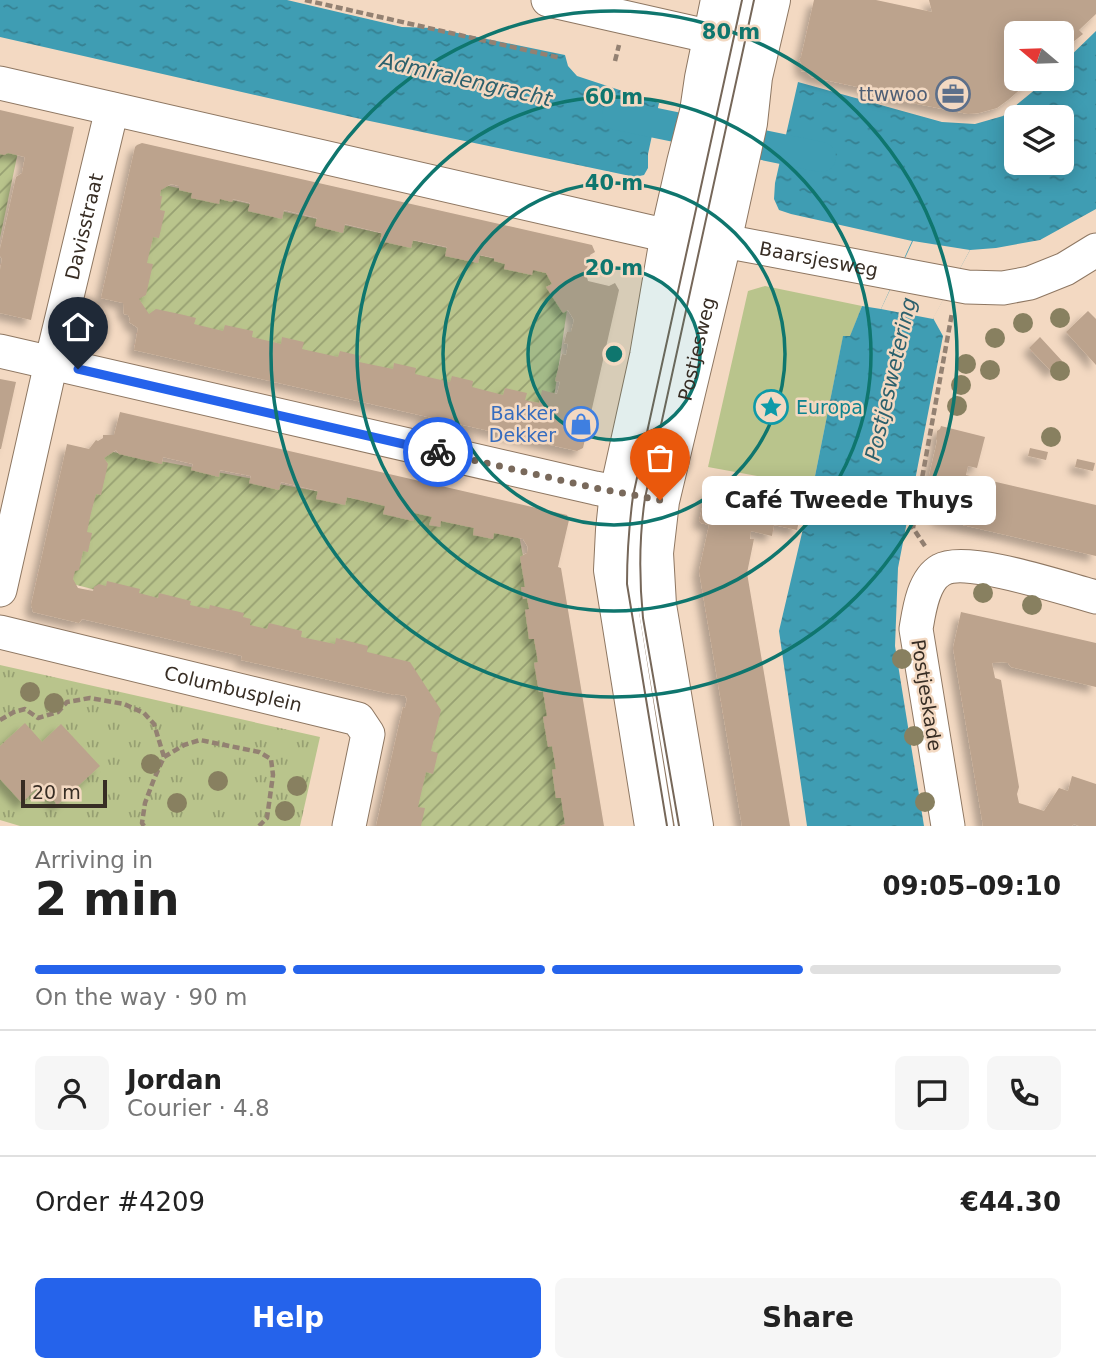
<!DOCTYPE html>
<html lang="en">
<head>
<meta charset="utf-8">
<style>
	body { margin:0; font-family:"DejaVu Sans",sans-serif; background:#f6f6f6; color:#222; height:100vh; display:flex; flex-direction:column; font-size:26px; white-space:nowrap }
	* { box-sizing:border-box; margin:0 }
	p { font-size:23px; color:#767676 }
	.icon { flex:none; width:38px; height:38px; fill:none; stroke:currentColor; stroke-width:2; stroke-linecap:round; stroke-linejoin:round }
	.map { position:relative; height:826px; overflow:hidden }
	.side { display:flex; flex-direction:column; background:#fff; flex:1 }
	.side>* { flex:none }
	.needle { width:46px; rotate:289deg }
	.buttons { position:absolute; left:1004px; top:21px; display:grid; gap:14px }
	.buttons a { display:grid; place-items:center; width:70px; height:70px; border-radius:10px; background:#fff; box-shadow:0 4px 18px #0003; font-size:35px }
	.scale { position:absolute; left:21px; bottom:18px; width:86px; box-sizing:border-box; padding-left:7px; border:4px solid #372d24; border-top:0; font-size:19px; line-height:24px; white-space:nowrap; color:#372d24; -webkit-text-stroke:5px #f3d9c2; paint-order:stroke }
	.pin { position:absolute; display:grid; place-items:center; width:60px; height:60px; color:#fff; margin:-72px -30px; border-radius:50% 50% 50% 0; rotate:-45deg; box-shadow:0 0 7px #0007 }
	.pin .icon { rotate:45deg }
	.courier { position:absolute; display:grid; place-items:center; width:70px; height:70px; margin:-35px; border:5px solid #2563eb; border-radius:50%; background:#fff; color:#222; box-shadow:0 2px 9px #0007 }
	.bubble { position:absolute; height:49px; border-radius:10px; background:#fff; box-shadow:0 4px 18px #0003; font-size:23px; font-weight:700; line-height:49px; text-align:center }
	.headline em { font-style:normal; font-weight:700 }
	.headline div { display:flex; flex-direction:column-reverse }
	.headline { display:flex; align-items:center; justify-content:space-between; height:119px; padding:0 35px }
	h1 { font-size:46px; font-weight:700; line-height:52px }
	.bar { display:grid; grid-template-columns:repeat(4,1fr); gap:10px 7px; align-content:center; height:84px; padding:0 35px }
	.bar i { height:9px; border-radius:5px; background:#e0e0e0 }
	.bar .on { background:#2563eb }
	.bar p { grid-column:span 4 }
	.line { display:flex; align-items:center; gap:18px; padding:0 35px; border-top:2px solid #e0e0e0 }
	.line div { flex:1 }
	.round { display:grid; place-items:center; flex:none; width:74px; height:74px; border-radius:10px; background:#f6f6f6 }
	.button { display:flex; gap:14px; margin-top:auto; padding:14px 35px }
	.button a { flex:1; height:80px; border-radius:10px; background:#2563eb; color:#fff; font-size:28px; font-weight:700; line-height:80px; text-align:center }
	.button a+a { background:#f6f6f6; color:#222 }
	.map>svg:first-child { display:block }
	.grass { fill:#b9c48c }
	.park { fill:url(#park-tufts) }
	.garden { fill:url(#garden-furrows) }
	.water { fill:url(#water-ripples); fill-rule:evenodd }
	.pier { fill:#f3d9c2 }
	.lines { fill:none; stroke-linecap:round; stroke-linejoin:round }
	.canal { stroke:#3f9db3; stroke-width:30 }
	.building { fill:#bca38d; fill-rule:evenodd; filter:url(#shadow) }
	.service-casing { stroke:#8e7762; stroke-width:19 }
	.minor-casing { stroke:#8e7762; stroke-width:35 }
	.tertiary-casing { stroke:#8e7762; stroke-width:40 }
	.path { stroke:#938172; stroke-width:4.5; stroke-dasharray:7 3.5; stroke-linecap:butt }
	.service { stroke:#fff; stroke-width:18 }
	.minor { stroke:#fff; stroke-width:33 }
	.tertiary { stroke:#fff; stroke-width:38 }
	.tram { stroke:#766759; stroke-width:2 }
	.tree { fill:#888060 }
	.done { stroke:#79695b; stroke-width:7; stroke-dasharray:0 12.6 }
	.route { stroke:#2563eb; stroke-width:9 }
	.ring { fill:none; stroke:#0f766e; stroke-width:3.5 }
	.labels { text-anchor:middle; stroke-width:5; stroke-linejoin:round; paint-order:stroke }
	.service-label { font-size:19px; fill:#4e5e75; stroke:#f3d9c2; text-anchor:end }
	.street-label { font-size:19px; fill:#372d24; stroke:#f3d9c2 }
	.culture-label { font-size:19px; fill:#0d838f; stroke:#f3d9c2; text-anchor:start }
	.shop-label { font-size:19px; fill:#366cbe; stroke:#f3d9c2; text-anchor:end }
	.water-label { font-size:21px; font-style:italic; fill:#2c606c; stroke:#f3d9c2 }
	.centre { fill:#0f766e; stroke:#f3d9c2; stroke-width:3.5 }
	.ring-label { font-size:21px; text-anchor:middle; font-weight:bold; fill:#0f766e; stroke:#f3d9c2; stroke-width:5; stroke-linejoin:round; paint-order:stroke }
</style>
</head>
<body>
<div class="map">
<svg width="1096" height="826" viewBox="0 0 1096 826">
	<defs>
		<pattern id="park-tufts" width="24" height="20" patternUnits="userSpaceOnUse" patternTransform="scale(1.75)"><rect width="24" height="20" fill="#b9c48c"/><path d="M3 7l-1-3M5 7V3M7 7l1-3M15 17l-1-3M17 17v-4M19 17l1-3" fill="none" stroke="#97a072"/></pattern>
		<pattern id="garden-furrows" width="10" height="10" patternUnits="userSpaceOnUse" patternTransform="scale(1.75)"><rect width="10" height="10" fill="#b9c48c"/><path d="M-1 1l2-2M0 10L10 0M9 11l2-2" fill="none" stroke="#97a072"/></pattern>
		<pattern id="water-ripples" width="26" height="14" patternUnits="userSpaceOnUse" patternTransform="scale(1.75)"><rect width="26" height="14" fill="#3f9db3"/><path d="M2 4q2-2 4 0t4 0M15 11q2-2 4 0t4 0" fill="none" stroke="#368091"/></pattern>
		<filter id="shadow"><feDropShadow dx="-6" dy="6" stdDeviation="3.5" flood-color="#0004"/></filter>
	</defs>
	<rect width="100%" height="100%" fill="#f3d9c2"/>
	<!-- grass -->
	<path class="grass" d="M765 286 862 306 850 337H843L813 486 708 467 748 291Z"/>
	<!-- park -->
	<path class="park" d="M0 665 320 737 300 826H20L0 820Z"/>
	<!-- garden -->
	<path class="garden" d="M0 142 19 147 0 238Z
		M151 182 572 276 552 411 124 312Z
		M92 448 518 530 575 826H401L425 704 399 668 61 581Z"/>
	<!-- water -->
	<path class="water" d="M0 0H287L402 27 433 28 565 55 568 66 577 76 659 103 648 154V168L644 175 635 177 365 120 0 37Z
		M1096 31V209L1040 240 996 248 970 250 933 318 943 336 898 568 895 646 924 826H807L779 631 813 486 843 336H850L862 306 881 309 912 241 791 214 779 210 774 199 775 183 798 82 942 122 975 124 1003 116 1048 79H1062V64ZM1017 117H1062V163H1017Z"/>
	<!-- pier -->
	<path class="pier" d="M913 241 970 250 933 319 881 309Z"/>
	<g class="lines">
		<!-- canal -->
		<path class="canal" d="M617 115 821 157"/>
	</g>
	<!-- building -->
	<path class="building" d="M814 0H876L932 12 929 0H1096V14L1079 30 1083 34 1062 51V33H1017V79H1032L1008 100 997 108 979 113 968 114 867 94V89L811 77 807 72 801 71 802 65 799 59 801 57Z
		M0 110 74 127 31 320 0 313V270L2 259 0 256V249L16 177 22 173 25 157 8 153 4 155 0 154Z
		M142 143 592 245 595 252 590 255 586 274 588 281 609 286 615 283 619 290 583 448 577 451 134 350 138 328 129 322 130 319 128 315 124 314 123 303 101 298 135 147 137 145ZM171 184 179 186V190L192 193 191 198 219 204 220 199 232 202 233 199 250 203 248 211 282 219 284 210 317 218 315 226 343 233 345 224 382 233 380 241 411 248 413 240 447 247 445 256 478 263 480 255 494 258V261L505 264 504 269 532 275 533 270 546 273 552 284 546 287 563 313 568 310 574 320 571 332H567L564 343 568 344 566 355 562 354 555 381 560 382 557 394 542 390 539 403 525 400 527 393 505 388 503 395 472 387 473 381 452 376 450 382 415 374 416 368 394 363 393 369 359 362 361 356 340 351 338 357 302 349 304 342 282 337 281 344 252 337 253 331 234 327 225 325 223 331 194 324 196 318 184 315 156 309 149 314 139 299 146 295 153 264 147 263 153 237 159 238 165 211 160 210 162 196H160L161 190Z
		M1088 311 1096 319V365L1066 332Z
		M1040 337 1063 362 1052 372 1029 348Z
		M0 379 16 382 1 449H0Z
		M120 412 567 515 569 520 558 567 561 568 604 826H560L565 824 561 798H556L552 770 556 769 554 758 552 746 548 747 543 717 547 716 543 691 539 692 534 663 538 662 536 650 534 639H529L525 610 529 609 527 598 523 599 521 587H525L520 557 527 553 528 547 523 539 494 533 493 539 473 535 474 528 441 521 440 527 429 525 432 517 415 513 413 521 383 514 385 506 347 497 345 505 316 499 318 491 281 482 279 490 249 483 251 476 220 470 219 477 191 470 193 464 163 457 162 464 119 454 116 450 104 458 108 464 101 495 96 494 91 513 87 532 92 533 88 552 83 551 79 570 75 571 73 579 78 588 93 591 94 587 99 584 106 586 107 581 140 589 139 593 158 598 159 593 191 601 190 605 209 609 210 605 244 613 243 617 251 619 250 625 267 629 269 623 302 631 301 637 335 644 336 638 368 646 367 652 410 662 441 710 431 751 438 753 433 774 426 772 418 807 425 808 421 826H376L403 707 405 708 407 698 405 697 406 696 395 694V695L241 660 242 656 82 619 79 623 33 612 31 605 67 444 89 449 96 440 98 441 103 438V435H114Z
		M941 426 985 437 977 468 968 466 966 475 1096 505V556L937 519 942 496 939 492 926 489 937 441 936 439 937 431 940 429Z
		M1030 448 1048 452 1046 460 1028 456Z
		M1077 459 1095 463 1093 471 1075 467Z
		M774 482 806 489 797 530 774 525 772 536 751 531 750 539H754L747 573 790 826H742L699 571 709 525 701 523 699 521 706 491 745 499 742 510 755 513 757 506 768 508Z
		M961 612 1096 643V687L1011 667 1008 663 1002 662 992 663 995 678 1001 680 1019 787 1017 794 1019 803 1044 811 1059 788 1068 791 1072 776 1096 784V826H1079L1074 824 1072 826H983L953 648Z
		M25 723 42 742 61 724 100 766 55 807 56 803 40 785 22 803 0 779V746Z"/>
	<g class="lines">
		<!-- service casing -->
		<g class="service-casing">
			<path id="service" d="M634 598V533L639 497 748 0"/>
		</g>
		<!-- minor casing -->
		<g class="minor-casing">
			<g id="minor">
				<path d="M548 0 712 37"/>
				<path id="s1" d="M0 83 651 232 670 233 701 240 740 244 967 287 1003 288 1030 283 1065 269 1096 250"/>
				<path d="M0 351 595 488 660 501"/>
				<path id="s2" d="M0 590 51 363 112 109"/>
				<path id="s3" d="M0 632 358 719 368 734 349 826"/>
				<path d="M948 826 916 629C919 611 923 580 941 570 966 555 1065 589 1096 597"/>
			</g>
		</g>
		<!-- tertiary casing -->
		<g class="tertiary-casing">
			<g id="tertiary">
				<path d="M654 826 613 570 615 530 619 492 649 356 670 233 686 163 699 112 704 78 720 0"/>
				<path id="s4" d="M694 826 657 605 654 553 660 501 722 242 748 123 753 77 771 0"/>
			</g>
		</g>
		<!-- path -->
		<path class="path" d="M305 0 561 58
			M615 61 619 45
			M925 546 913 528 952 313
			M0 720 14 712 25 709 38 718 58 712 67 702 90 698 124 704 144 713 154 724 164 757
			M144 826 142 823 145 803 154 779 164 757 184 745 200 740 259 752 271 759 273 775 267 818 259 826"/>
		<!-- service -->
		<use href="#service" class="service"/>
		<!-- minor -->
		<use href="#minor" class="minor"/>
		<!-- tertiary -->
		<use href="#tertiary" class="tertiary"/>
		<!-- tram -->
		<path class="tram" d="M667 826 627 584C627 554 629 526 633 496L742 0
			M679 826 643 618C639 577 639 538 645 498L754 0"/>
	</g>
	<!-- trees -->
	<g class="tree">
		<circle cx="1060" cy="318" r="10"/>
		<circle cx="1023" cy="323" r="10"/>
		<circle cx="995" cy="338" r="10"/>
		<circle cx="966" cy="364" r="10"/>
		<circle cx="990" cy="370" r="10"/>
		<circle cx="1060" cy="371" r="10"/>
		<circle cx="961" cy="385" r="10"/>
		<circle cx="957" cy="406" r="10"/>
		<circle cx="1051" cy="437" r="10"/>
		<circle cx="983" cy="593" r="10"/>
		<circle cx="1032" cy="605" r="10"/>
		<circle cx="902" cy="659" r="10"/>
		<circle cx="30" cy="692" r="10"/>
		<circle cx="54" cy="703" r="10"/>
		<circle cx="914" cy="736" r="10"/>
		<circle cx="151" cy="764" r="10"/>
		<circle cx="218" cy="781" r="10"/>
		<circle cx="297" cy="786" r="10"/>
		<circle cx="925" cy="802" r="10"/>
		<circle cx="177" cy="803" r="10"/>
		<circle cx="285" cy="811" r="10"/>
	</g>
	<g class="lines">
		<!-- done -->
		<path class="done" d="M438 452 595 488 660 500"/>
		<!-- route -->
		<path class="route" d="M78 369 438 452"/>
	</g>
	<!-- distance rings -->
	<circle cx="614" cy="354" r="86" fill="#0f766e" fill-opacity=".12"/>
	<g class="ring">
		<circle cx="614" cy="354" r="86"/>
		<circle cx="614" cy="354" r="171"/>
		<circle cx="614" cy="354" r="257"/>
		<circle cx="614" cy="354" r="343"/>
	</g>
	<!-- icons -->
	<defs>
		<g id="office-ring" transform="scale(1.75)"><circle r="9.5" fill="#f3d9c2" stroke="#5c6f8a" stroke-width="1.5"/><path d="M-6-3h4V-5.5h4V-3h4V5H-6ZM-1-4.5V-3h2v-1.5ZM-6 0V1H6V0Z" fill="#5c6f8a"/></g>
		<g id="sight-ring" transform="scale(1.75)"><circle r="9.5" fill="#f3d9c2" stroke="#0f9aa8" stroke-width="1.5"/><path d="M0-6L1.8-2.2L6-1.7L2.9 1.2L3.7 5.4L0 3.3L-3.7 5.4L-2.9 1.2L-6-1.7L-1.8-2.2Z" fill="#0f9aa8"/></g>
		<g id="shop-ring" transform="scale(1.75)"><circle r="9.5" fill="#f3d9c2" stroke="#3f7fe0" stroke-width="1.5"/><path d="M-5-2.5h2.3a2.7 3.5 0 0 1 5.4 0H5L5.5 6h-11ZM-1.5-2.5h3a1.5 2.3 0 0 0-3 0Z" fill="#3f7fe0"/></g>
	</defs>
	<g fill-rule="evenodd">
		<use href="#office-ring" x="953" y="94"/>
		<use href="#sight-ring" x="771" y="407"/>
		<use href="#shop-ring" x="581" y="424"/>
	</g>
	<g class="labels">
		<!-- service labels -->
		<g class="service-label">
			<text x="928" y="101">ttwwoo</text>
		</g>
		<!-- street labels -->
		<g class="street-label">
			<text dy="7" stroke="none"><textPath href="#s2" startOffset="373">Davisstraat</textPath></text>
			<text dy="7" stroke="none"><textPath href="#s1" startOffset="838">Baarsjesweg</textPath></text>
			<text dy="7" stroke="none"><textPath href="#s4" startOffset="485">Postjesweg</textPath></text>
			<text dy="7" stroke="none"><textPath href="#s3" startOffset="240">Columbusplein</textPath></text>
			<text transform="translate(927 695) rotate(81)" y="7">Postjeskade</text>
		</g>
		<!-- culture labels -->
		<g class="culture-label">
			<text x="796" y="414">Europa</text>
		</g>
		<!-- shop labels -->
		<g class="shop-label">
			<text x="556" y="420">Bakker<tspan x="556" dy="22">Dekker</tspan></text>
		</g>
		<!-- water labels -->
		<g class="water-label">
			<text transform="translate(466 80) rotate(13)" y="7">Admiralengracht</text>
			<text transform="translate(891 379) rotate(-77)" y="7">Postjeswetering</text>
		</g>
	</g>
	<circle cx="614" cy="354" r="10" class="centre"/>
	<g class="ring-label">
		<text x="731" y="39">80 m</text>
		<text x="614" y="104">60 m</text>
		<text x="614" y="190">40 m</text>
		<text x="614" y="275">20 m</text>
	</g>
</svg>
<div class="buttons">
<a><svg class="needle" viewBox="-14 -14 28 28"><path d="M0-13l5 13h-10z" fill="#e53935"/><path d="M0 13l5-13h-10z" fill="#767676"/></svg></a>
<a><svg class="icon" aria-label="layers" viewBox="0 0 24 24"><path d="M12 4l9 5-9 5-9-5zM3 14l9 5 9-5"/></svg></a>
</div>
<div class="scale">20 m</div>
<div class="pin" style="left:660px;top:500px;background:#ea580c"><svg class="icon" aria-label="bag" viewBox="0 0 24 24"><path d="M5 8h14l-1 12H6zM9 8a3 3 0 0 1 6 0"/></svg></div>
<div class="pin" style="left:78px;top:369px;background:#1f2937"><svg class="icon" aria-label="home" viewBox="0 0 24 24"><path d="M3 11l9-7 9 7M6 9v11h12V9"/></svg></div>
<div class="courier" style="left:438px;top:452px"><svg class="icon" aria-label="bike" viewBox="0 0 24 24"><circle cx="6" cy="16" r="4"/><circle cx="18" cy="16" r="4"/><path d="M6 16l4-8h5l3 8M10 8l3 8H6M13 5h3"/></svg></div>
<div class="bubble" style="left:702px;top:476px;width:294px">Café Tweede Thuys</div>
</div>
<section class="side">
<div class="headline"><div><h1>2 min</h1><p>Arriving in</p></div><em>09:05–09:10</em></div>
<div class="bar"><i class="on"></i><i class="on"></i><i class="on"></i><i></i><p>On the way · 90 m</p></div>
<div class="line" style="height:126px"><a class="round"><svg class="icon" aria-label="person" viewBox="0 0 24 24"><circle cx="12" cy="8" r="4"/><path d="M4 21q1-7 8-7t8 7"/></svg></a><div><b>Jordan</b><p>Courier · 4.8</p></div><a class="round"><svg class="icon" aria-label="chat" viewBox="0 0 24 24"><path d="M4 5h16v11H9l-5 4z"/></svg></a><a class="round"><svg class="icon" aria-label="phone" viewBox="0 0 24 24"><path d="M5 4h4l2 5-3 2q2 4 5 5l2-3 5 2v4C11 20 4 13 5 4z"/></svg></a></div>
<div class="line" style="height:91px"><div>Order #4209</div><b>€44.30</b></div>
<div class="button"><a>Help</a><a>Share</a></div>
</section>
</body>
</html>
